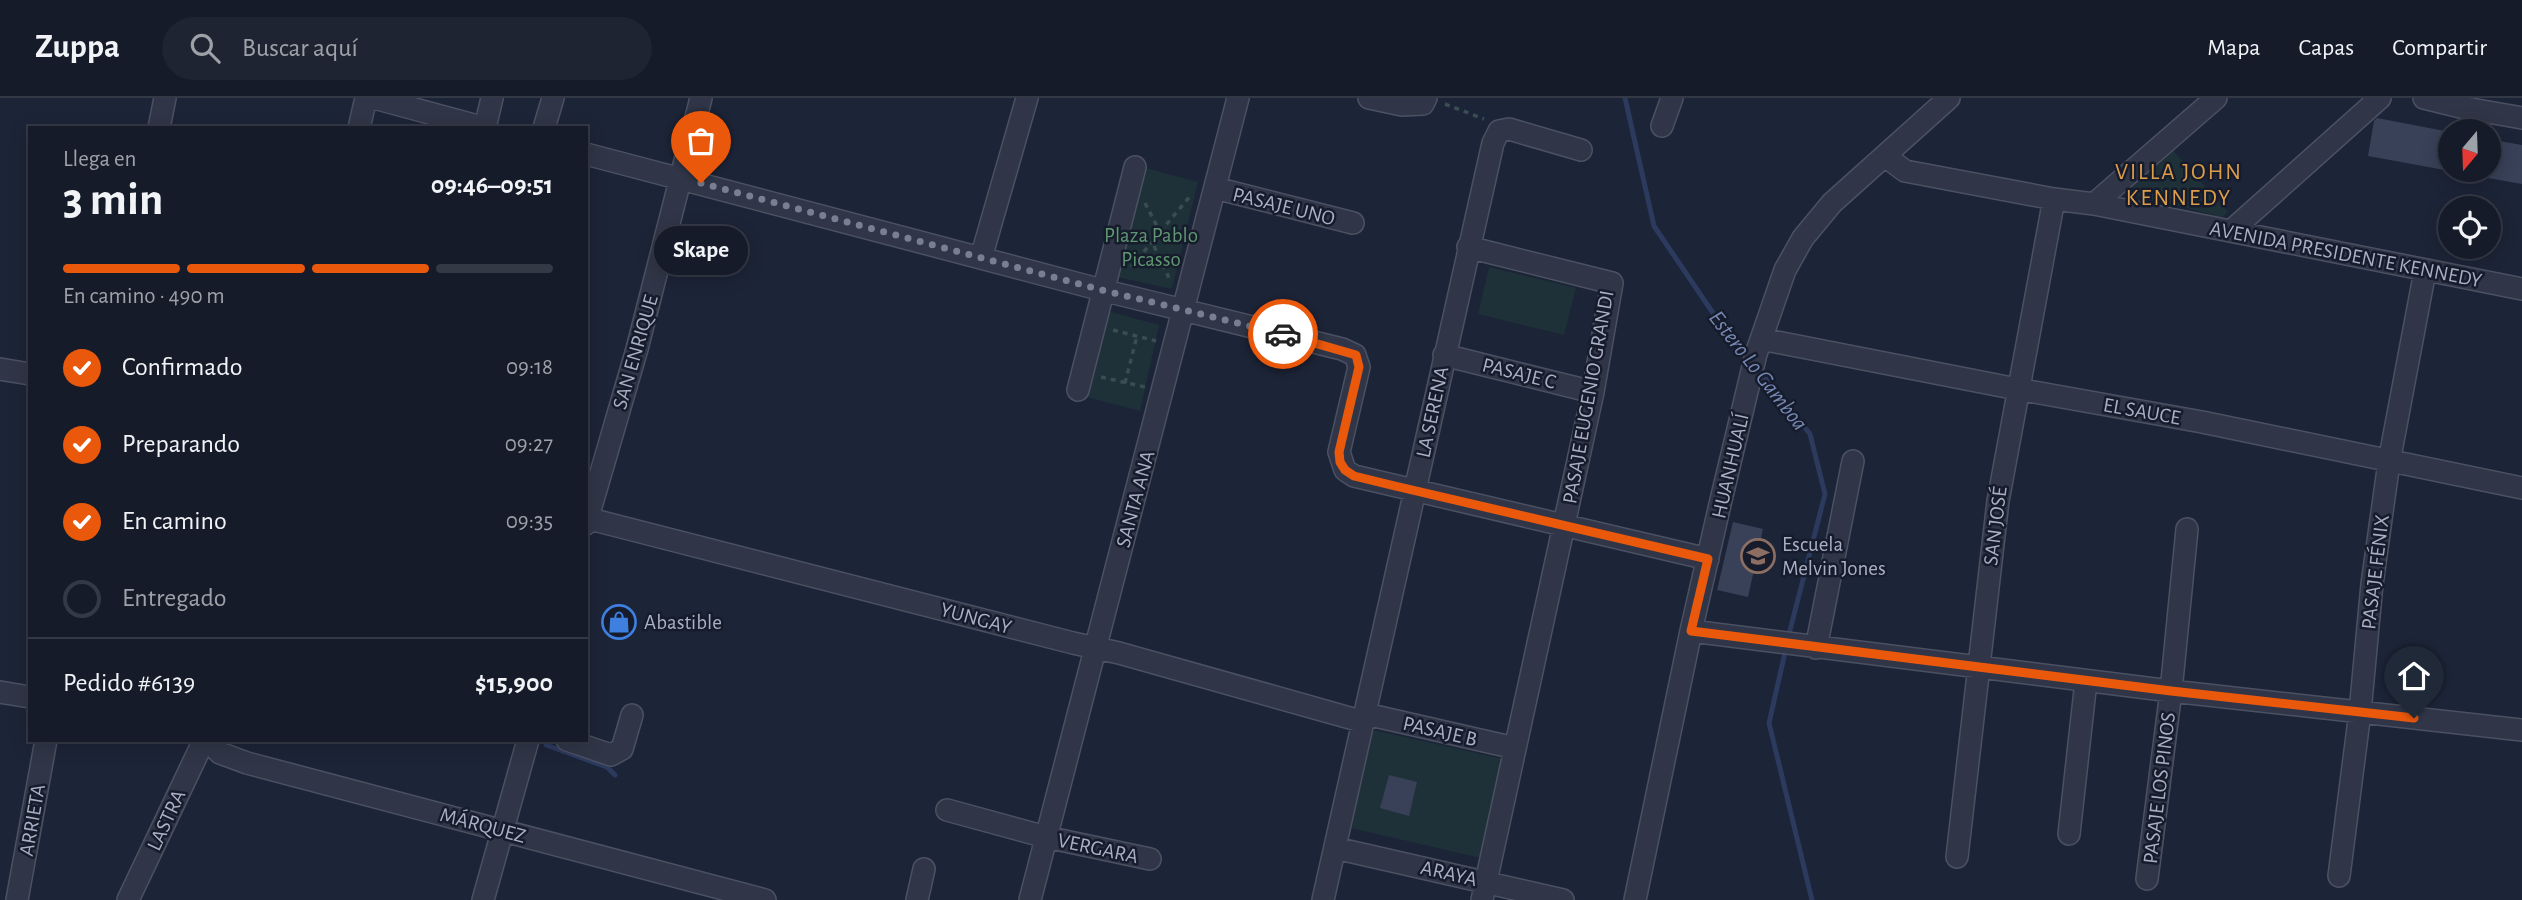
<!DOCTYPE html>
<html lang="es">
<head>
<meta charset="utf-8">
<style>
	body { margin:0; font-family:"Alegreya Sans",sans-serif; background:#1e2431; color:#f1f3f6; height:100vh; display:flex; flex-direction:column; font-size:26px; white-space:nowrap }
	* { box-sizing:border-box; margin:0 }
	p { font-size:23px; color:#9da1a8 }
	.icon { flex:none; width:38px; height:38px; fill:none; stroke:currentColor; stroke-width:2; stroke-linecap:round; stroke-linejoin:round }
	.map { position:relative; flex:1; overflow:hidden }
	.side { position:absolute; left:28px; top:28px; width:560px; height:616px; display:flex; flex-direction:column; background:#151b29; border-radius:0px; box-shadow:0 4px 18px #0003,0 0 0 2px #343946 }
	.side>* { flex:none }
	.needle { width:46px; rotate:199deg }
	.buttons { position:absolute; left:2438px; top:21px; display:grid; gap:14px }
	.buttons a { display:grid; place-items:center; width:63px; height:63px; border-radius:50%; background:#151b29; box-shadow:0 4px 18px #0003,0 0 0 2px #343946; font-size:35px }
	.pin { position:absolute; display:grid; place-items:center; width:60px; height:60px; color:#fff; margin:-72px -30px; border-radius:50% 50% 50% 0; rotate:-45deg; box-shadow:0 0 7px #0007 }
	.pin .icon { rotate:45deg }
	.courier { position:absolute; display:grid; place-items:center; width:70px; height:70px; margin:-35px; border:5px solid #ea580c; border-radius:50%; background:#fff; color:#222; box-shadow:0 2px 9px #0007 }
	.bubble { position:absolute; height:49px; border-radius:24px; background:#151b29; box-shadow:0 4px 18px #0003,0 0 0 2px #343946; font-size:23px; font-weight:700; line-height:49px; text-align:center }
	.head em { font-style:normal; font-weight:700 }
	.head div { display:flex; flex-direction:column-reverse }
	.head { display:flex; align-items:center; justify-content:space-between; height:119px; padding:0 35px }
	h1 { font-size:46px; font-weight:700; line-height:52px }
	.bar { display:grid; grid-template-columns:repeat(4,1fr); gap:10px 7px; align-content:center; height:84px; padding:0 35px }
	.bar i { height:9px; border-radius:5px; background:#343946 }
	.bar .on { background:#ea580c }
	.bar p { grid-column:span 4 }
	.line { display:flex; align-items:center; gap:18px; padding:0 35px; border-top:2px solid #343946 }
	.line div { flex:1 }
	ol { padding:0 35px; list-style:none }
	li { display:flex; align-items:center; gap:21px; height:77px }
	li p { margin-inline-start:auto }
	li .icon { padding:7px; border-radius:50%; background:#ea580c; color:#fff; stroke-width:4 }
	li:last-child { color:#9da1a8 }
	li i { width:38px; height:38px; border:4px solid #343946; border-radius:50% }
	header { display:flex; align-items:center; gap:42px; box-sizing:border-box; height:98px; padding:0 35px; background:#151b29; border-bottom:2px solid #343946 }
	header strong { font-size:33px }
	nav { display:flex; gap:38px; margin-inline-start:auto; font-size:24px }
	.search { width:490px; height:63px; background:#1e2431; display:flex; align-items:center; gap:18px; box-sizing:border-box; padding:0 24px; border-radius:38px; color:#9da1a8; font-size:26px }
	.map>svg:first-child { display:block }
	.green { fill:#1e3138 }
	.lines { fill:none; stroke-linecap:round; stroke-linejoin:round }
	.stream { stroke:#2c3a5e; stroke-width:5 }
	.building { fill:#384158 }
	.minor-casing { stroke:#4b5162; stroke-width:24 }
	.path { stroke:#394d52; stroke-width:3.5; stroke-dasharray:5 5; stroke-linecap:butt }
	.minor { stroke:#303647; stroke-width:21 }
	.done { stroke:#787f93; stroke-width:7; stroke-dasharray:0 12.6 }
	.route { stroke:#ea580c; stroke-width:9 }
	.labels { text-anchor:middle; stroke-width:5; stroke-linejoin:round; paint-order:stroke }
	.street-label { font-size:21px; fill:#a9b0c5; stroke:#161c2b }
	.park-label { font-size:21px; fill:#5f9773; stroke:#161c2b }
	.poi-label { font-size:21px; fill:#a9b0c5; stroke:#161c2b; text-anchor:start }
	.neighbourhood-label { font-size:23px; letter-spacing:2px; fill:#dd9e4b; stroke:#161c2b }
	.water-label { font-size:23px; font-style:italic; fill:#7689b5; stroke:#161c2b }
</style>
</head>
<body>
<header>
<strong>Zuppa</strong>
<div class="search"><svg class="icon" aria-label="search" viewBox="0 0 24 24"><circle cx="10" cy="10" r="6"/><path d="M15 15l6 6"/></svg>Buscar aquí</div>
<nav><a>Mapa</a><a>Capas</a><a>Compartir</a></nav>
</header>
<div class="map">
<svg width="2522" height="802" viewBox="0 0 2522 802">
	<rect width="100%" height="100%" fill="#1c2437"/>
	<!-- green -->
	<path class="green" d="M2170 49 2228 114 2222 119 2132 96 2135 82Z
		M1142 69 1198 84 1172 191 1112 178Z
		M1489 169 1576 190 1564 237 1478 216Z
		M1104 212 1159 227 1140 313 1083 298Z
		M1373 632 1503 661 1481 760 1351 730Z"/>
	<g class="lines">
		<!-- stream -->
		<path class="stream" d="M1625 0 1654 128 1715 218 1749 260
			M1758 271 1810 336 1825 396 1788 540
			M1786 550 1769 625 1812 802
			M546 647 607 669 615 677"/>
	</g>
	<!-- building -->
	<path class="building" d="M2377 20 2450 34V73L2368 58 2374 23Z
		M2488 41 2522 47V86L2488 80Z
		M1733 424 1763 431 1748 499 1717 492Z
		M1389 677 1417 684 1409 718 1380 710Z"/>
	<g class="lines">
		<!-- minor casing -->
		<g class="minor-casing">
			<path id="minor" d="M374 0 485 30
				M1369 0 1402 7 1423 6 1426 0
				M2424 0 2465 10 2522 20
				M1662 28 1672 0
				M159 30 165 0
				M359 30 366 0
				M485 30 492 0
				M544 30 553 0
				M586 56 1102 192 1342 251 1355 257 1359 269 1339 354 1345 372 1354 378 1708 461
				M1885 58 1905 73 2054 101 2094 106 2522 191
				M1215 90 1353 125
				M2094 106 2216 0
				M2231 133 2380 0
				M1468 149 1612 185 1593 294 1482 802
				M981 160 1027 0
				M1761 241 2017 291 2202 324 2522 390
				M1444 257 1593 294
				M0 271 30 276
				M1078 292 1135 69
				M586 420 1073 545 1119 555 1364 624
				M586 426 637 251 701 0
				M1691 533 2171 593 2522 632
				M1816 550 1853 363
				M0 594 30 599
				M1366 616 1515 650
				M207 642 220 655 247 665 765 802
				M567 642 611 657 622 651 632 617
				M947 712 1046 739 1150 761
				M2069 736 2086 583
				M1335 750 1563 802
				M1957 759 1998 403 2054 101
				M2339 778 2360 614 2372 486 2389 364 2425 173
				M2147 781 2171 593 2187 431
				M17 802 46 642
				M128 802 204 642
				M483 802 528 642
				M917 802 924 771
				M1030 802 1238 0
				M1323 802 1493 45 1499 33 1509 31 1581 52
				M1635 802 1691 533 1721 402 1756 256 1785 172 1803 140 1832 105 1949 0"/>
		</g>
		<!-- path -->
		<path class="path" d="M1445 6 1484 21
			M1145 105 1160 134 1152 144 1170 182
			M1160 134 1192 96
			M1131 169 1152 144
			M1113 232 1156 243
			M1101 279 1145 289
			M1125 285 1137 238"/>
		<!-- minor -->
		<use href="#minor" class="minor"/>
	</g>
	<g class="lines">
		<!-- done -->
		<path class="done" d="M701 85 1102 192 1283 236"/>
		<!-- route -->
		<path class="route" d="M1283 236 1356 257 1359 269 1339 354 1340 364 1345 372 1354 378 1395 388 1708 461 1691 533 2171 593 2414 620"/>
	</g>
	<!-- icons -->
	<defs>
		<g id="school-ring" transform="scale(1.75)"><circle r="9.5" fill="#161c2b" stroke="#8d6e63" stroke-width="1.5"/><path d="M0-5L7-2L0 1L-7-2ZM-4 1L0 2.5L4 1V4Q0 6-4 4Z" fill="#8d6e63"/></g>
		<g id="shop-ring" transform="scale(1.75)"><circle r="9.5" fill="#161c2b" stroke="#3f7fe0" stroke-width="1.5"/><path d="M-5-2.5h2.3a2.7 3.5 0 0 1 5.4 0H5L5.5 6h-11ZM-1.5-2.5h3a1.5 2.3 0 0 0-3 0Z" fill="#3f7fe0"/></g>
	</defs>
	<g fill-rule="evenodd">
		<use href="#school-ring" x="1758" y="458"/>
		<use href="#shop-ring" x="619" y="524"/>
	</g>
	<g class="labels">
		<!-- street labels -->
		<g class="street-label">
			<text transform="translate(1284 108) rotate(14)" y="7">PASAJE UNO</text>
			<text transform="translate(2346 156) rotate(11)" y="7">AVENIDA PRESIDENTE KENNEDY</text>
			<text transform="translate(635 254) rotate(-74)" y="7">SAN ENRIQUE</text>
			<text transform="translate(1519 275) rotate(14)" y="7">PASAJE C</text>
			<text transform="translate(1588 299) rotate(-80)" y="7">PASAJE EUGENIO GRANDI</text>
			<text transform="translate(2142 313) rotate(10)" y="7">EL SAUCE</text>
			<text transform="translate(1432 314) rotate(-78)" y="7">LA SERENA</text>
			<text transform="translate(1730 368) rotate(-77)" y="7">HUANHUALÍ</text>
			<text transform="translate(1135 401) rotate(-75)" y="7">SANTA ANA</text>
			<text transform="translate(1995 428) rotate(-83)" y="7">SAN JOSÉ</text>
			<text transform="translate(2375 474) rotate(-83)" y="7">PASAJE FÉNIX</text>
			<text transform="translate(976 520) rotate(15)" y="7">YUNGAY</text>
			<text transform="translate(1440 633) rotate(13)" y="7">PASAJE B</text>
			<text transform="translate(2159 690) rotate(-83)" y="7">PASAJE LOS PINOS</text>
			<text transform="translate(32 722) rotate(-80)" y="7">ARRIETA</text>
			<text transform="translate(166 722) rotate(-65)" y="7">LASTRA</text>
			<text transform="translate(483 727) rotate(15)" y="7">MÁRQUEZ</text>
			<text transform="translate(1098 750) rotate(12)" y="7">VERGARA</text>
			<text transform="translate(1449 775) rotate(13)" y="7">ARAYA</text>
		</g>
		<!-- park labels -->
		<g class="park-label">
			<text x="1151" y="144">Plaza Pablo<tspan x="1151" dy="24">Picasso</tspan></text>
		</g>
		<!-- poi labels -->
		<g class="poi-label">
			<text x="1782" y="453">Escuela<tspan x="1782" dy="24">Melvin Jones</tspan></text>
			<text x="644" y="531">Abastible</text>
		</g>
		<!-- neighbourhood labels -->
		<g class="neighbourhood-label">
			<text x="2179" y="81">VILLA JOHN<tspan x="2179" dy="26">KENNEDY</tspan></text>
		</g>
		<!-- water labels -->
		<g class="water-label">
			<text transform="translate(1759 272) rotate(52)" y="8">Estero Lo Gamboa</text>
		</g>
	</g>
</svg>
<div class="buttons">
<a><svg class="needle" viewBox="-14 -14 28 28"><path d="M0-13l5 13h-10z" fill="#e53935"/><path d="M0 13l5-13h-10z" fill="#9da1a8"/></svg></a>
<a><svg class="icon" aria-label="locate" viewBox="0 0 24 24"><circle cx="12" cy="12" r="6"/><path d="M12 2v4M12 18v4M2 12h4M18 12h4"/></svg></a>
</div>
<div class="pin" style="left:701px;top:85px;background:#ea580c"><svg class="icon" aria-label="bag" viewBox="0 0 24 24"><path d="M5 8h14l-1 12H6zM9 8a3 3 0 0 1 6 0"/></svg></div>
<div class="pin" style="left:2414px;top:620px;background:#1f2937"><svg class="icon" aria-label="home" viewBox="0 0 24 24"><path d="M3 11l9-7 9 7M6 9v11h12V9"/></svg></div>
<div class="courier" style="left:1283px;top:236px"><svg class="icon" aria-label="car" viewBox="0 0 24 24"><path d="M5 17H2v-5l4-1 3-4h7l3 4 3 1v5h-3M9 17h6M6 11h13"/><circle cx="7" cy="17" r="2"/><circle cx="17" cy="17" r="2"/></svg></div>
<div class="bubble" style="left:654px;top:128px;width:94px">Skape</div>
<section class="side">
<div class="head"><div><h1>3 min</h1><p>Llega en</p></div><em>09:46–09:51</em></div>
<div class="bar"><i class="on"></i><i class="on"></i><i class="on"></i><i></i><p>En camino · 490 m</p></div>
<ol>
<li><svg class="icon" aria-label="check" viewBox="0 0 24 24"><path d="M5 12l5 5 9-10"/></svg>Confirmado<p>09:18</p></li>
<li><svg class="icon" aria-label="check" viewBox="0 0 24 24"><path d="M5 12l5 5 9-10"/></svg>Preparando<p>09:27</p></li>
<li><svg class="icon" aria-label="check" viewBox="0 0 24 24"><path d="M5 12l5 5 9-10"/></svg>En camino<p>09:35</p></li>
<li><i></i>Entregado</li>
</ol>
<div class="line" style="height:91px"><div>Pedido #6139</div><b>$15,900</b></div>
</section>
</div>
</body>
</html>
